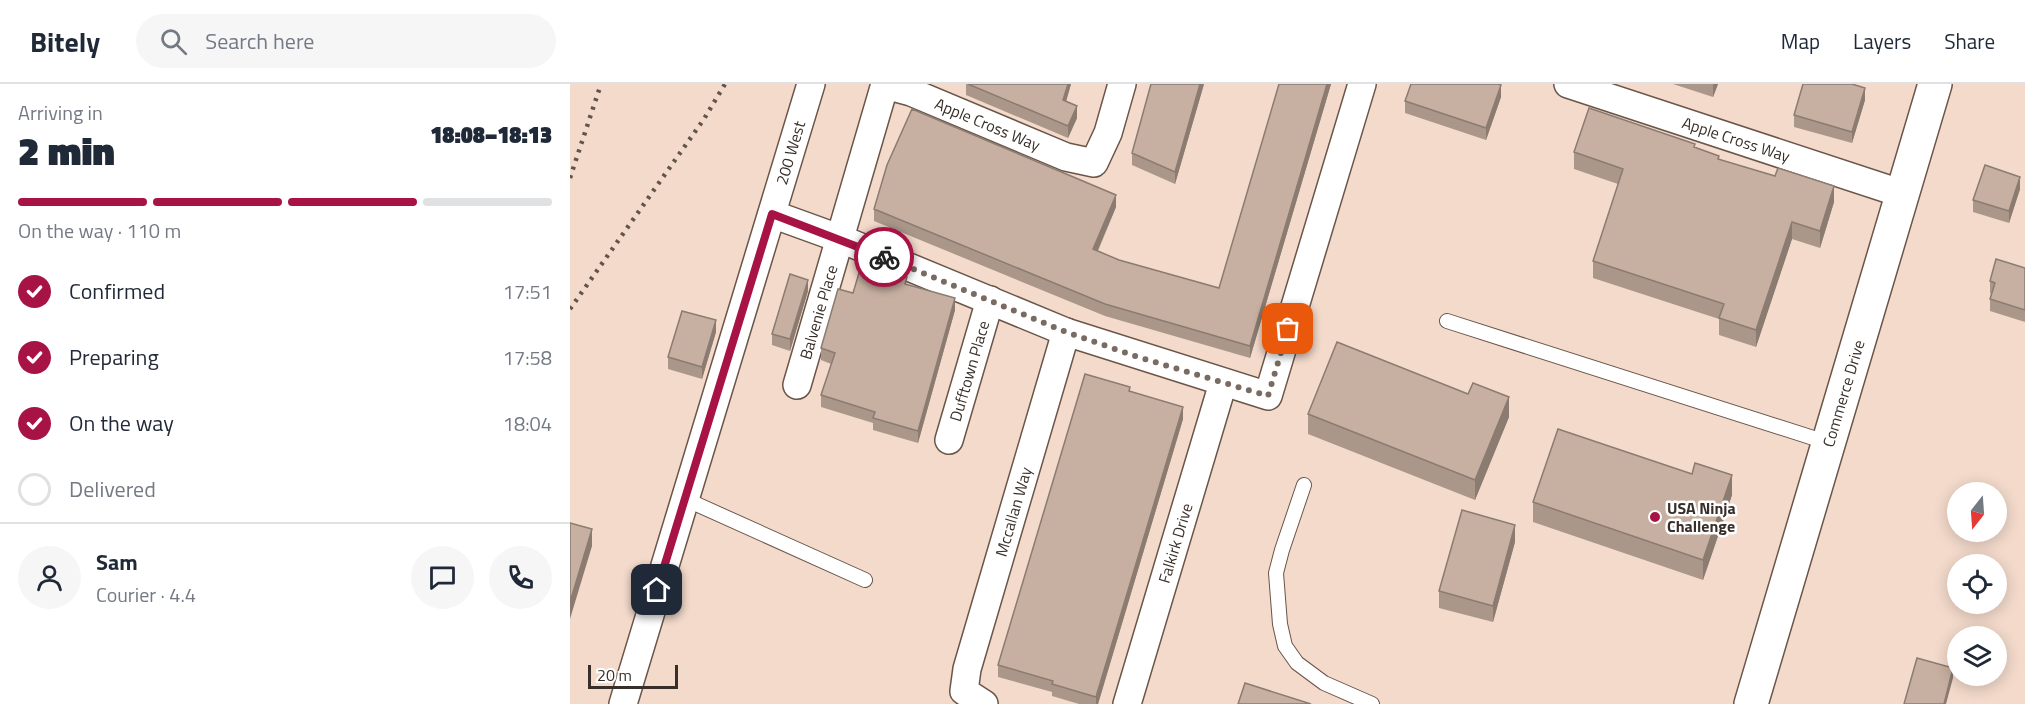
<!DOCTYPE html>
<html lang="en">
<head>
<meta charset="utf-8">
<style>
	body { margin:0; font-family:"Titillium Web",sans-serif; background:#f6f6f7; color:#1f2937; height:100vh; display:flex; flex-direction:column; font-size:22px; white-space:nowrap }
	* { box-sizing:border-box; margin:0 }
	p { font-size:20px; color:#747a83 }
	.icon { flex:none; width:33px; height:33px; fill:none; stroke:currentColor; stroke-width:2; stroke-linecap:round; stroke-linejoin:round }
	.map { position:relative; flex:1; overflow:hidden }
	.sheet { display:flex; flex-direction:column; background:#fff; width:570px }
	.sheet>* { flex:none }
	.needle { width:39px; rotate:197deg }
	.fabs { position:absolute; left:1377px; top:398px; display:grid; gap:12px }
	.fabs a { display:grid; place-items:center; width:60px; height:60px; border-radius:50%; background:#fff; box-shadow:0 3px 15px #0003; font-size:30px }
	.scale { position:absolute; left:18px; bottom:15px; width:90px; box-sizing:border-box; padding-left:6px; border:3px solid #392f2a; border-top:0; font-size:16px; line-height:21px; white-space:nowrap; color:#392f2a; -webkit-text-stroke:4px #fff; paint-order:stroke }
	.pin { position:absolute; display:grid; place-items:center; width:51px; height:51px; color:#fff; margin:-26px; border-radius:12px; box-shadow:0 3px 9px #0006 }
	.courier { position:absolute; display:grid; place-items:center; width:60px; height:60px; margin:-30px; border:4px solid #a81346; border-radius:50%; background:#fff; color:#222; box-shadow:0 2px 8px #0007 }
	.head em { font-style:normal; font-weight:800 }
	.head div { display:flex; flex-direction:column-reverse }
	.head { display:flex; align-items:center; justify-content:space-between; height:102px; padding:0 18px }
	h1 { font-size:39px; font-weight:800; line-height:45px }
	.bar { display:grid; grid-template-columns:repeat(4,1fr); gap:9px 6px; align-content:center; height:72px; padding:0 18px }
	.bar i { height:8px; border-radius:4px; background:#e0e1e3 }
	.bar .on { background:#a81346 }
	.bar p { grid-column:span 4 }
	.line { display:flex; align-items:center; gap:15px; padding:0 18px; border-top:2px solid #e0e1e3 }
	.line div { flex:1 }
	.round { display:grid; place-items:center; flex:none; width:63px; height:63px; border-radius:32px; background:#f6f6f7 }
	ol { padding:0 18px; list-style:none }
	li { display:flex; align-items:center; gap:18px; height:66px }
	li p { margin-inline-start:auto }
	li .icon { padding:6px; border-radius:50%; background:#a81346; color:#fff; stroke-width:4 }
	li:last-child { color:#747a83 }
	li i { width:33px; height:33px; border:3px solid #e0e1e3; border-radius:50% }
	header { display:flex; align-items:center; gap:36px; box-sizing:border-box; height:84px; padding:0 30px; background:#fff; border-bottom:2px solid #e0e1e3 }
	header strong { font-size:28px }
	nav { display:flex; gap:33px; margin-inline-start:auto; font-size:21px }
	.search { width:420px; height:54px; background:#f6f6f7; display:flex; align-items:center; gap:15px; box-sizing:border-box; padding:0 21px; border-radius:33px; color:#747a83; font-size:22px }
	main { display:flex; flex:1; min-height:0 }
	.map>svg:first-child { display:block }
	.lines { fill:none; stroke-linecap:round; stroke-linejoin:round }
	.lane-casing { stroke:#6a5549; stroke-width:16 }
	.street-casing { stroke:#6a5549; stroke-width:30 }
	.secondary-casing { stroke:#6a5549; stroke-width:36 }
	.lane { stroke:#fff; stroke-width:14 }
	.street { stroke:#fff; stroke-width:27 }
	.secondary { stroke:#fff; stroke-width:33 }
	.rail { stroke:#61544d; stroke-width:4.5; stroke-dasharray:3 6; stroke-linecap:butt }
	.wall { fill:#ab978a }
	.shaded-wall { fill:#8b7b71 }
	.building { fill:#c7b0a1; stroke:#8b7b71; stroke-width:1.5 }
	.done { stroke:#7a6b62; stroke-width:6; stroke-dasharray:0 10.8 }
	.route { stroke:#a81346; stroke-width:8 }
	.poi-dot { fill:#a81346; stroke:#fff; stroke-width:2 }
	.labels { text-anchor:middle; stroke-width:5; stroke-linejoin:round; paint-order:stroke }
	.street-label { font-size:16px; fill:#392f2a; stroke:#fff }
	.poi-label { font-size:16px; font-weight:bold; fill:#392f2a; stroke:#fff; text-anchor:start }
</style>
</head>
<body>
<header>
<strong>Bitely</strong>
<div class="search"><svg class="icon" aria-label="search" viewBox="0 0 24 24"><circle cx="10" cy="10" r="6"/><path d="M15 15l6 6"/></svg>Search here</div>
<nav><a>Map</a><a>Layers</a><a>Share</a></nav>
</header>
<main>
<section class="sheet">
<div class="head"><div><h1>2 min</h1><p>Arriving in</p></div><em>18:08–18:13</em></div>
<div class="bar"><i class="on"></i><i class="on"></i><i class="on"></i><i></i><p>On the way · 110 m</p></div>
<ol>
<li><svg class="icon" aria-label="check" viewBox="0 0 24 24"><path d="M5 12l5 5 9-10"/></svg>Confirmed<p>17:51</p></li>
<li><svg class="icon" aria-label="check" viewBox="0 0 24 24"><path d="M5 12l5 5 9-10"/></svg>Preparing<p>17:58</p></li>
<li><svg class="icon" aria-label="check" viewBox="0 0 24 24"><path d="M5 12l5 5 9-10"/></svg>On the way<p>18:04</p></li>
<li><i></i>Delivered</li>
</ol>
<div class="line" style="height:108px"><a class="round"><svg class="icon" aria-label="person" viewBox="0 0 24 24"><circle cx="12" cy="8" r="4"/><path d="M4 21q1-7 8-7t8 7"/></svg></a><div><b>Sam</b><p>Courier · 4.4</p></div><a class="round"><svg class="icon" aria-label="chat" viewBox="0 0 24 24"><path d="M4 5h16v11H9l-5 4z"/></svg></a><a class="round"><svg class="icon" aria-label="phone" viewBox="0 0 24 24"><path d="M5 4h4l2 5-3 2q2 4 5 5l2-3 5 2v4C11 20 4 13 5 4z"/></svg></a></div>
</section>
<div class="map">
<svg width="1455" height="620" viewBox="0 0 1455 620">
	<rect width="100%" height="100%" fill="#f3dacb"/>
	<g class="lines">
		<!-- lane casing -->
		<g class="lane-casing">
			<path id="lane" d="M877 237 1259 359
				M734 401 712 466 706 489 710 540 715 562 727 579 754 599 802 620
				M115 415 295 496"/>
		</g>
		<!-- street casing -->
		<g class="street-casing">
			<g id="street">
				<path id="s1" d="M998 0 1333 110"/>
				<path id="s2" d="M315 1 341 8 496 73 524 79 538 49 552 0"/>
				<path d="M202 130 271 155 496 248 698 312 792 0"/>
				<path id="s3" d="M227 301 315 0"/>
				<path id="s4" d="M379 356 420 216"/>
				<path id="s5" d="M53 620 241 0"/>
				<path id="s6" d="M414 620 394 607 397 585 496 248"/>
				<path id="s7" d="M557 620 653 299"/>
			</g>
		</g>
		<!-- secondary casing -->
		<g class="secondary-casing">
			<g id="secondary">
				<path id="s8" d="M1181 620 1365 0"/>
			</g>
		</g>
		<!-- lane -->
		<use href="#lane" class="lane"/>
		<!-- street -->
		<use href="#street" class="street"/>
		<!-- secondary -->
		<use href="#secondary" class="secondary"/>
		<!-- rail -->
		<path class="rail" d="M0 94 31 0
			M0 225 134 35 155 0"/>
	</g>
	<!-- wall -->
	<path class="wall" d="M396 0H501L496 17 507 34 498 54 396 11Z
		M634 0 605 100 562 81V69Z
		M709 0H761L680 274 535 232 304 137V125L546 123 528 167 549 176 649 204Z
		M1103 0H1148L1143 13Z
		M931 13 916 56 835 29V17Z
		M1295 16 1282 59 1224 43V31Z
		M1125 63 1149 75 1264 118 1250 164 1222 155 1186 263 1149 251V235L1023 194V177L1048 100 1004 85V68Z
		M1450 105 1439 139 1403 128V116Z
		M1455 184V238L1420 227V215L1421 210 1420 209V197Z
		M337 200 385 226 348 359 303 346V339L251 323V311L261 280 251 276V264L283 209Z
		M238 207 220 267 202 261V250Z
		M146 248 132 295 98 285V273Z
		M560 307 613 335 528 620H509L482 612V608L428 593V581Z
		M898 310 939 333 905 416 738 350V330Z
		M1162 411 1133 496 963 438V418Z
		M945 458 923 538 869 524V507Z"/>
	<!-- shaded-wall -->
	<path class="shaded-wall" d="M498 0H501L493 28V16Z
		M630 0H634L605 100V88Z
		M757 0H761L680 274V262Z
		M1144 0H1148L1143 13V1Z
		M931 1V13L916 56V44Z
		M1295 4V16L1282 59V48Z
		M507 22V34L498 54V42Z
		M1450 93V105L1439 139V127Z
		M1264 102V118L1250 164V147Z
		M546 111V123L523 177V165Z
		M1222 138V155L1186 263V246Z
		M238 196V207L220 267V255Z
		M385 214V226L348 359V347Z
		M146 236V248L132 295V283Z
		M939 313V333L905 416V396Z
		M613 323V335L528 620H526V613Z
		M1162 391V411L1133 496V476Z
		M945 441V458L923 538V522Z
		M22 445V462L0 535V518Z
		M1383 584V594L1376 620H1374Z"/>
	<!-- building -->
	<path class="building" d="M398 0H498L493 16 507 22 498 42Z
		M581 0H630L605 88 562 69Z
		M709 0H757L680 262 535 220 304 125 317 81 342 25 546 111 523 165 549 176 649 204Z
		M841 0H928L931 1 916 44 835 17Z
		M1233 0H1282L1295 4 1282 48 1224 31Z
		M1019 24 1125 60 1124 63 1149 72 1148 75 1205 92 1208 84 1264 102 1250 147 1222 138 1186 246 1149 234 1154 220 1023 177 1053 85 1004 68Z
		M1415 81 1450 93 1439 127 1403 116Z
		M1426 175 1455 184V226L1420 215 1425 199 1420 197Z
		M292 179 337 193 335 200 385 214 348 347 303 334 305 328 251 311 265 269 251 264 268 205 283 209Z
		M220 190 238 196 220 255 202 250Z
		M112 227 146 236 132 283 98 273Z
		M767 258 898 310 903 299 939 313 905 396 738 330Z
		M515 290 560 303 559 307 613 323 526 613 482 600 483 597 428 581Z
		M988 345 1122 390 1125 379 1162 391 1133 476 963 418Z
		M892 426 945 441 923 522 869 507Z
		M0 439 22 445 0 518Z
		M1347 574 1383 584 1374 620H1334Z
		M675 599 741 620H668Z"/>
	<g class="lines">
		<!-- done -->
		<path class="done" d="M314 173 496 248 568 273 698 312 718 245"/>
		<!-- route -->
		<path class="route" d="M87 506 202 130 314 173"/>
	</g>
	<!-- markers -->
	<circle class="poi-dot" cx="1085" cy="433" r="6"/>
	<g class="labels">
		<!-- street labels -->
		<g class="street-label">
			<text dy="6" stroke="none"><textPath href="#s2" startOffset="110">Apple Cross Way</textPath></text>
			<text dy="6" stroke="none"><textPath href="#s1" startOffset="177">Apple Cross Way</textPath></text>
			<text dy="6" stroke="none"><textPath href="#s5" startOffset="576">200 West</textPath></text>
			<text dy="6" stroke="none"><textPath href="#s3" startOffset="76">Balvenie Place</textPath></text>
			<text dy="6" stroke="none"><textPath href="#s4" startOffset="72">Dufftown Place</textPath></text>
			<text dy="6" stroke="none"><textPath href="#s8" startOffset="324">Commerce Drive</textPath></text>
			<text dy="6" stroke="none"><textPath href="#s6" startOffset="210">Mccallan Way</textPath></text>
			<text dy="6" stroke="none"><textPath href="#s7" startOffset="168">Falkirk Drive</textPath></text>
		</g>
		<!-- poi labels -->
		<g class="poi-label">
			<text x="1097" y="430">USA Ninja<tspan x="1097" dy="18">Challenge</tspan></text>
		</g>
	</g>
</svg>
<div class="fabs">
<a><svg class="needle" viewBox="-14 -14 28 28"><path d="M0-13l5 13h-10z" fill="#e53935"/><path d="M0 13l5-13h-10z" fill="#747a83"/></svg></a>
<a><svg class="icon" aria-label="locate" viewBox="0 0 24 24"><circle cx="12" cy="12" r="6"/><path d="M12 2v4M12 18v4M2 12h4M18 12h4"/></svg></a>
<a><svg class="icon" aria-label="layers" viewBox="0 0 24 24"><path d="M12 4l9 5-9 5-9-5zM3 14l9 5 9-5"/></svg></a>
</div>
<div class="scale">20 m</div>
<div class="pin" style="left:718px;top:245px;background:#ea580c"><svg class="icon" aria-label="bag" viewBox="0 0 24 24"><path d="M5 8h14l-1 12H6zM9 8a3 3 0 0 1 6 0"/></svg></div>
<div class="pin" style="left:87px;top:506px;background:#1f2937"><svg class="icon" aria-label="home" viewBox="0 0 24 24"><path d="M3 11l9-7 9 7M6 9v11h12V9"/></svg></div>
<div class="courier" style="left:314px;top:173px"><svg class="icon" aria-label="bike" viewBox="0 0 24 24"><circle cx="6" cy="16" r="4"/><circle cx="18" cy="16" r="4"/><path d="M6 16l4-8h5l3 8M10 8l3 8H6M13 5h3"/></svg></div>
</div>
</main>
</body>
</html>
